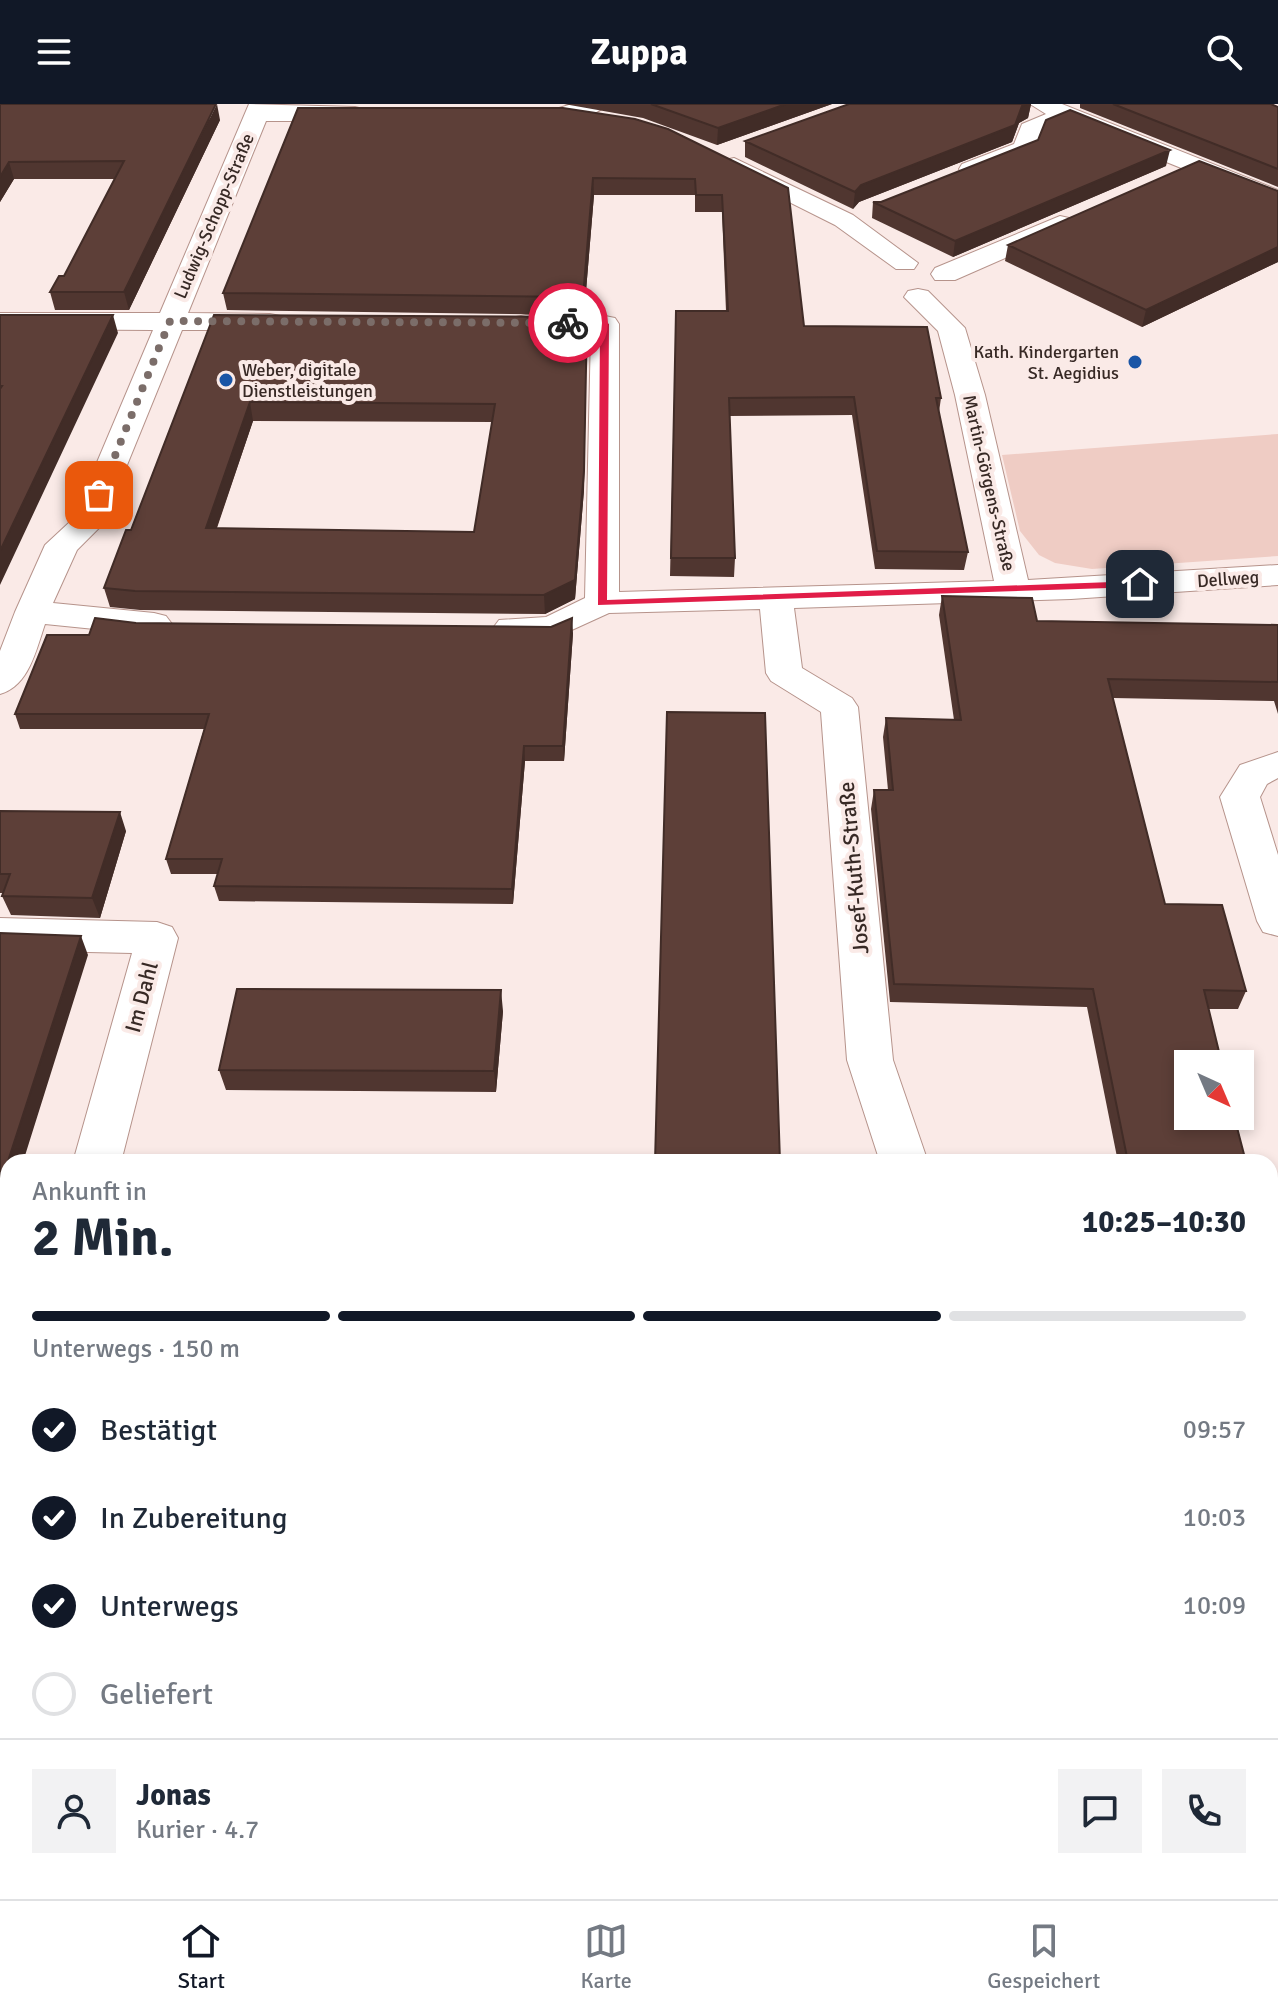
<!DOCTYPE html>
<html lang="de">
<head>
<meta charset="utf-8">
<style>
	body { margin:0; font-family:Signika,sans-serif; background:#f2f2f3; color:#1f2937; height:100vh; display:flex; flex-direction:column; font-size:30px; white-space:nowrap }
	* { box-sizing:border-box; margin:0 }
	p { font-size:26px; color:#747a83 }
	.icon { flex:none; width:44px; height:44px; fill:none; stroke:currentColor; stroke-width:2; stroke-linecap:round; stroke-linejoin:round }
	.map { position:relative; flex:1; overflow:hidden }
	.details { position:absolute; left:0px; top:1050px; width:1278px; height:746px; display:flex; flex-direction:column; background:#fff; border-radius:24px 24px 0 0; box-shadow:0 4px 12px #0003 }
	.details>* { flex:none }
	.needle { width:52px; rotate:136deg }
	.tools { position:absolute; left:1174px; top:946px; display:grid; gap:16px }
	.tools a { display:grid; place-items:center; width:80px; height:80px; border-radius:0px; background:#fff; box-shadow:0 4px 12px #0003; font-size:40px }
	.pin { position:absolute; display:grid; place-items:center; width:68px; height:68px; color:#fff; margin:-34px; border-radius:16px; box-shadow:0 4px 12px #0006 }
	.courier { position:absolute; display:grid; place-items:center; width:80px; height:80px; margin:-40px; border:6px solid #e11d48; border-radius:50%; background:#fff; color:#222; box-shadow:0 2px 10px #0007 }
	.head em { font-style:normal; font-weight:700 }
	.head div { display:flex; flex-direction:column-reverse }
	.head { display:flex; align-items:center; justify-content:space-between; height:136px; padding:0 32px }
	h1 { font-size:52px; font-weight:700; line-height:60px }
	.bar { display:grid; grid-template-columns:repeat(4,1fr); gap:12px 8px; align-content:center; height:96px; padding:0 32px }
	.bar i { height:10px; border-radius:6px; background:#e0e1e3 }
	.bar .on { background:#111827 }
	.bar p { grid-column:span 4 }
	.line { display:flex; align-items:center; gap:20px; padding:0 32px; border-top:2px solid #e0e1e3 }
	.line div { flex:1 }
	.round { display:grid; place-items:center; flex:none; width:84px; height:84px; border-radius:0px; background:#f2f2f3 }
	ol { padding:0 32px; list-style:none }
	li { display:flex; align-items:center; gap:24px; height:88px }
	li p { margin-inline-start:auto }
	li .icon { padding:8px; border-radius:50%; background:#111827; color:#fff; stroke-width:4 }
	li:last-child { color:#747a83 }
	li i { width:44px; height:44px; border:4px solid #e0e1e3; border-radius:50% }
	header { display:flex; justify-content:space-between; align-items:center; height:104px; padding:0 32px; background:#111827; color:#fff; font-size:36px; font-weight:700 }
	.tabs { display:flex; justify-content:space-around; align-items:center; height:112px; border-top:2px solid #e0e1e3; background:#fff; font-size:22px; color:#747a83 }
	.tabs a { display:grid; justify-items:center; gap:4px }
	.tabs .on { color:#111827 }
	.map>svg:first-child { display:block }
	.green { fill:#efccc4 }
	.lines { fill:none; stroke-linecap:round; stroke-linejoin:round }
	.minor-casing { stroke:#b6938b; stroke-width:2 }
	.minor { fill:#fff; fill-rule:evenodd }
	.wall { fill:#503630; fill-rule:evenodd }
	.shaded-wall { fill:#412c27 }
	.building { fill:#5d3f38; stroke:#412c27; stroke-width:2; fill-rule:evenodd }
	.route { fill:#e11d48 }
	.done { stroke:#7b6d69; stroke-width:8; stroke-dasharray:0 14.4 }
	.poi-dot { fill:#1955a6; stroke:#faeae7; stroke-width:3 }
	.labels { text-anchor:middle; stroke-width:8; stroke-linejoin:round; paint-order:stroke }
	.far-street-label { font-size:18px; fill:#372925; stroke:#faeae7 }
	.far-poi-label { font-size:18px; fill:#372925; stroke:#faeae7; text-anchor:end }
	.street-label { font-size:22px; fill:#372925; stroke:#faeae7 }
</style>
</head>
<body>
<header><svg class="icon" aria-label="menu" viewBox="0 0 24 24"><path d="M4 6h16M4 12h16M4 18h16"/></svg>Zuppa<svg class="icon" aria-label="search" viewBox="0 0 24 24"><circle cx="10" cy="10" r="6"/><path d="M15 15l6 6"/></svg></header>
<div class="map">
<svg width="1278" height="1795" viewBox="0 0 1278 1795">
	<rect width="100%" height="100%" fill="#faeae7"/>
	<!-- green -->
	<path class="green" d="M1278 330V452L1092 465 1055 459 1039 451 1020 427 1002 351Z
		M472 1788H998V1795H472Z"/>
	<g class="lines">
		<!-- minor casing -->
		<g class="minor-casing">
			<path id="minor" d="M249 0 355 3 363 5 367 10 363 15 355 17H266L188 209 270 210 280 212 284 218 280 224 270 226H182L103 420 77 446 53 499 154 509 166 512 172 520 166 528 154 531 45 520C36 546 29 582 0 590V547L15 508 45 441 73 415 153 226 0 225V209H160Z
				M572 0H608C598 11 570 18 556 15L552 10 556 5Z
				M1030 0H1062L1278 86V103L1067 18 1041 29 1034 49 980 70H962L959 65 962 60 1014 40 1022 20 1046 10Z
				M734 54 853 111 918 159 914 165H896L835 121 725 66 722 61 725 56Z
				M1060 112 1069 114 1073 120 1069 126 955 176H935L931 170 935 164Z
				M918 185 928 187 965 224 985 291 1028 476 1278 461V481L1071 495 794 504 802 564 852 594 858 603 893 956 928 1058H880L847 956 821 608 771 577 766 569 760 505 609 509 552 535H511L499 532 493 524 499 516 546 513 585 494 591 228 516 225 512 219 516 213 526 211 605 212 615 214 619 220V488L994 477 955 291 938 227 904 193 908 187Z
				M1278 648V674L1267 680 1260 693 1278 751V832L1263 828 1257 817 1220 693 1240 661Z
				M0 814 157 818 172 823 178 834 121 1058H73L132 849 0 846Z
				M8 1365V1446L0 1449V1368Z
				M1002 1788H1066L1067 1795H1003Z"/>
		</g>
		<!-- minor -->
		<use href="#minor" class="minor"/>
	</g>
	<!-- wall -->
	<path class="wall" d="M0 0 220 16 129 206H55L50 188 64 172 115 75H14L0 98Z
		M564 0H832L717 41 643 14Z
		M849 0H1031L1028 14 1019 19 1012 38 859 98 853 105 745 53V37Z
		M1080 0H1271L1278 3V83L1080 4Z
		M298 4 788 84 804 222 941 294 939 308 968 448 964 466 875 465 852 311 729 312 735 454 734 473 670 472 676 207H726L722 108H695V91H594L584 211 227 206 223 189Z
		M1166 62 953 153 872 114 873 98Z
		M1278 87V158L1142 223 1005 157 1008 141Z
		M214 211 587 213 584 386 575 495 545 510 140 506 110 503 104 484 131 426ZM253 317 492 318 474 428 217 424Z
		M942 492 1037 517 1278 521V610L1274 597 1113 594 1165 800 1246 887 1238 905H1208L1246 1058H1118L1087 903 890 898 871 705 874 686H888L883 633 886 614 954 616 939 511Z
		M136 519 573 529 564 657H525L513 800 219 797 214 782 218 770H171L166 755 204 625H20L15 610 89 531Z
		M0 707 126 727 100 814 11 811 2 792 3 789H0Z
		M503 907 496 988 226 986 219 966Z
		M1270 1146 1278 1175V1431H1270Z
		M1270 1558 1278 1559V1743H1270Z"/>
	<!-- shaded-wall -->
	<path class="shaded-wall" d="M217 0 220 16 129 206 124 188Z
		M786 0H832L717 41 718 24Z
		M1026 0H1031L1028 14 1019 19 1012 38 859 98 853 105 855 88 861 81Z
		M1170 46 1166 62 953 153 955 137Z
		M9 58 14 75 0 98V73Z
		M593 74 594 91 584 211 583 193Z
		M1278 143V158L1142 223 1146 206Z
		M113 211 118 229 0 481V447Z
		M587 213 584 386 575 495 545 510 544 491Z
		M250 298 253 317 210 443 206 424Z
		M572 514 573 529 564 657 563 642Z
		M524 642 525 657 513 800 512 785Z
		M120 708 126 727 100 814 92 794Z
		M81 832 88 851 23 1058H8V1104L0 1130V1082Z
		M501 886 503 907 496 988 494 967Z"/>
	<!-- building -->
	<path class="building" d="M0 0H216L124 188H50L59 172H64L124 57 9 58 0 73Z
		M651 0H786L718 24Z
		M849 0H1026L1022 2 1015 21 861 81 855 88 745 37Z
		M1113 0H1271L1278 3V65Z
		M298 4H563L635 15 668 25 788 84 804 222 927 223 941 294H936L968 448 877 447 854 293 729 294 735 454H671L676 207H728L722 91H696L695 75 593 74 583 193 223 189Z
		M1070 6 1170 46 955 137 873 98H881L1038 36 1046 16Z
		M1199 57 1278 87V143L1146 206 1008 141Z
		M0 211H113L0 447V285L2 282H0Z
		M214 211 587 213 584 367 575 476 544 491 135 487 104 484 126 426H131ZM250 298 495 300 474 428 206 424Z
		M942 492 1032 494 1037 517 1278 521V578L1108 575 1165 800 1222 801 1246 887 1204 886 1222 960H1188V1012H1234L1246 1058H1128L1093 885 894 880 874 686H893L886 614 961 616Z
		M95 514 136 519 551 523 572 514 563 642H524L512 785 214 782 222 755H166L209 610H15L47 531H89Z
		M667 608 765 609 780 1058H655Z
		M0 707 120 708 92 794 2 792 10 770H0Z
		M0 829 81 832 0 1082Z
		M237 885 501 886 494 967 219 966Z
		M1270 1146 1278 1175V1417H1270Z
		M1270 1558 1278 1559V1732H1270Z"/>
	<!-- route -->
	<path class="route" d="M605 217 609 220 607 496 1140 477 1145 480 1140 483 598 501 600 222 563 219Z"/>
	<g class="lines">
		<!-- done -->
		<path class="done" d="M99 391 170 217 568 219"/>
	</g>
	<!-- markers -->
	<g class="poi-dot">
		<circle cx="1135" cy="258" r="8"/>
		<circle cx="226" cy="276" r="8"/>
	</g>
	<g class="labels">
		<!-- far-street labels -->
		<g class="far-street-label">
			<text transform="translate(214 112) rotate(-67)" y="6">Ludwig-Schopp-Straße</text>
			<text transform="translate(989 379) rotate(77)" y="6">Martin-Görgens-Straße</text>
			<text transform="translate(1228 475) rotate(-4)" y="6">Dellweg</text>
		</g>
		<!-- far-poi labels -->
		<g class="far-poi-label">
			<text x="1119" y="254">Kath. Kindergarten<tspan x="1119" dy="21">St. Aegidius</tspan></text>
			<text x="242" y="272" text-anchor="start">Weber, digitale<tspan x="242" dy="21">Dienstleistungen</tspan></text>
		</g>
		<!-- street labels -->
		<g class="street-label">
			<text transform="translate(853 764) rotate(-95)" y="8">Josef-Kuth-Straße</text>
			<text transform="translate(141 893) rotate(-75)" y="8">Im Dahl</text>
		</g>
	</g>
</svg>
<div class="tools">
<a><svg class="needle" viewBox="-14 -14 28 28"><path d="M0-13l5 13h-10z" fill="#e53935"/><path d="M0 13l5-13h-10z" fill="#747a83"/></svg></a>
</div>
<div class="pin" style="left:99px;top:391px;background:#ea580c"><svg class="icon" aria-label="bag" viewBox="0 0 24 24"><path d="M5 8h14l-1 12H6zM9 8a3 3 0 0 1 6 0"/></svg></div>
<div class="pin" style="left:1140px;top:480px;background:#1f2937"><svg class="icon" aria-label="home" viewBox="0 0 24 24"><path d="M3 11l9-7 9 7M6 9v11h12V9"/></svg></div>
<div class="courier" style="left:568px;top:219px"><svg class="icon" aria-label="bike" viewBox="0 0 24 24"><circle cx="6" cy="16" r="4"/><circle cx="18" cy="16" r="4"/><path d="M6 16l4-8h5l3 8M10 8l3 8H6M13 5h3"/></svg></div>
<section class="details">
<div class="head"><div><h1>2 Min.</h1><p>Ankunft in</p></div><em>10:25–10:30</em></div>
<div class="bar"><i class="on"></i><i class="on"></i><i class="on"></i><i></i><p>Unterwegs · 150 m</p></div>
<ol>
<li><svg class="icon" aria-label="check" viewBox="0 0 24 24"><path d="M5 12l5 5 9-10"/></svg>Bestätigt<p>09:57</p></li>
<li><svg class="icon" aria-label="check" viewBox="0 0 24 24"><path d="M5 12l5 5 9-10"/></svg>In Zubereitung<p>10:03</p></li>
<li><svg class="icon" aria-label="check" viewBox="0 0 24 24"><path d="M5 12l5 5 9-10"/></svg>Unterwegs<p>10:09</p></li>
<li><i></i>Geliefert</li>
</ol>
<div class="line" style="height:144px"><a class="round"><svg class="icon" aria-label="person" viewBox="0 0 24 24"><circle cx="12" cy="8" r="4"/><path d="M4 21q1-7 8-7t8 7"/></svg></a><div><b>Jonas</b><p>Kurier · 4.7</p></div><a class="round"><svg class="icon" aria-label="chat" viewBox="0 0 24 24"><path d="M4 5h16v11H9l-5 4z"/></svg></a><a class="round"><svg class="icon" aria-label="phone" viewBox="0 0 24 24"><path d="M5 4h4l2 5-3 2q2 4 5 5l2-3 5 2v4C11 20 4 13 5 4z"/></svg></a></div>
</section>
</div>
<nav class="tabs">
<a class="on"><svg class="icon" aria-label="home" viewBox="0 0 24 24"><path d="M3 11l9-7 9 7M6 9v11h12V9"/></svg>Start</a>
<a><svg class="icon" aria-label="map" viewBox="0 0 24 24"><path d="M3 6l6-2 6 2 6-2v14l-6 2-6-2-6 2zM9 4v14M15 6v14"/></svg>Karte</a>
<a><svg class="icon" aria-label="saved" viewBox="0 0 24 24"><path d="M7 4h10v16l-5-4-5 4z"/></svg>Gespeichert</a>
</nav>
</body>
</html>
